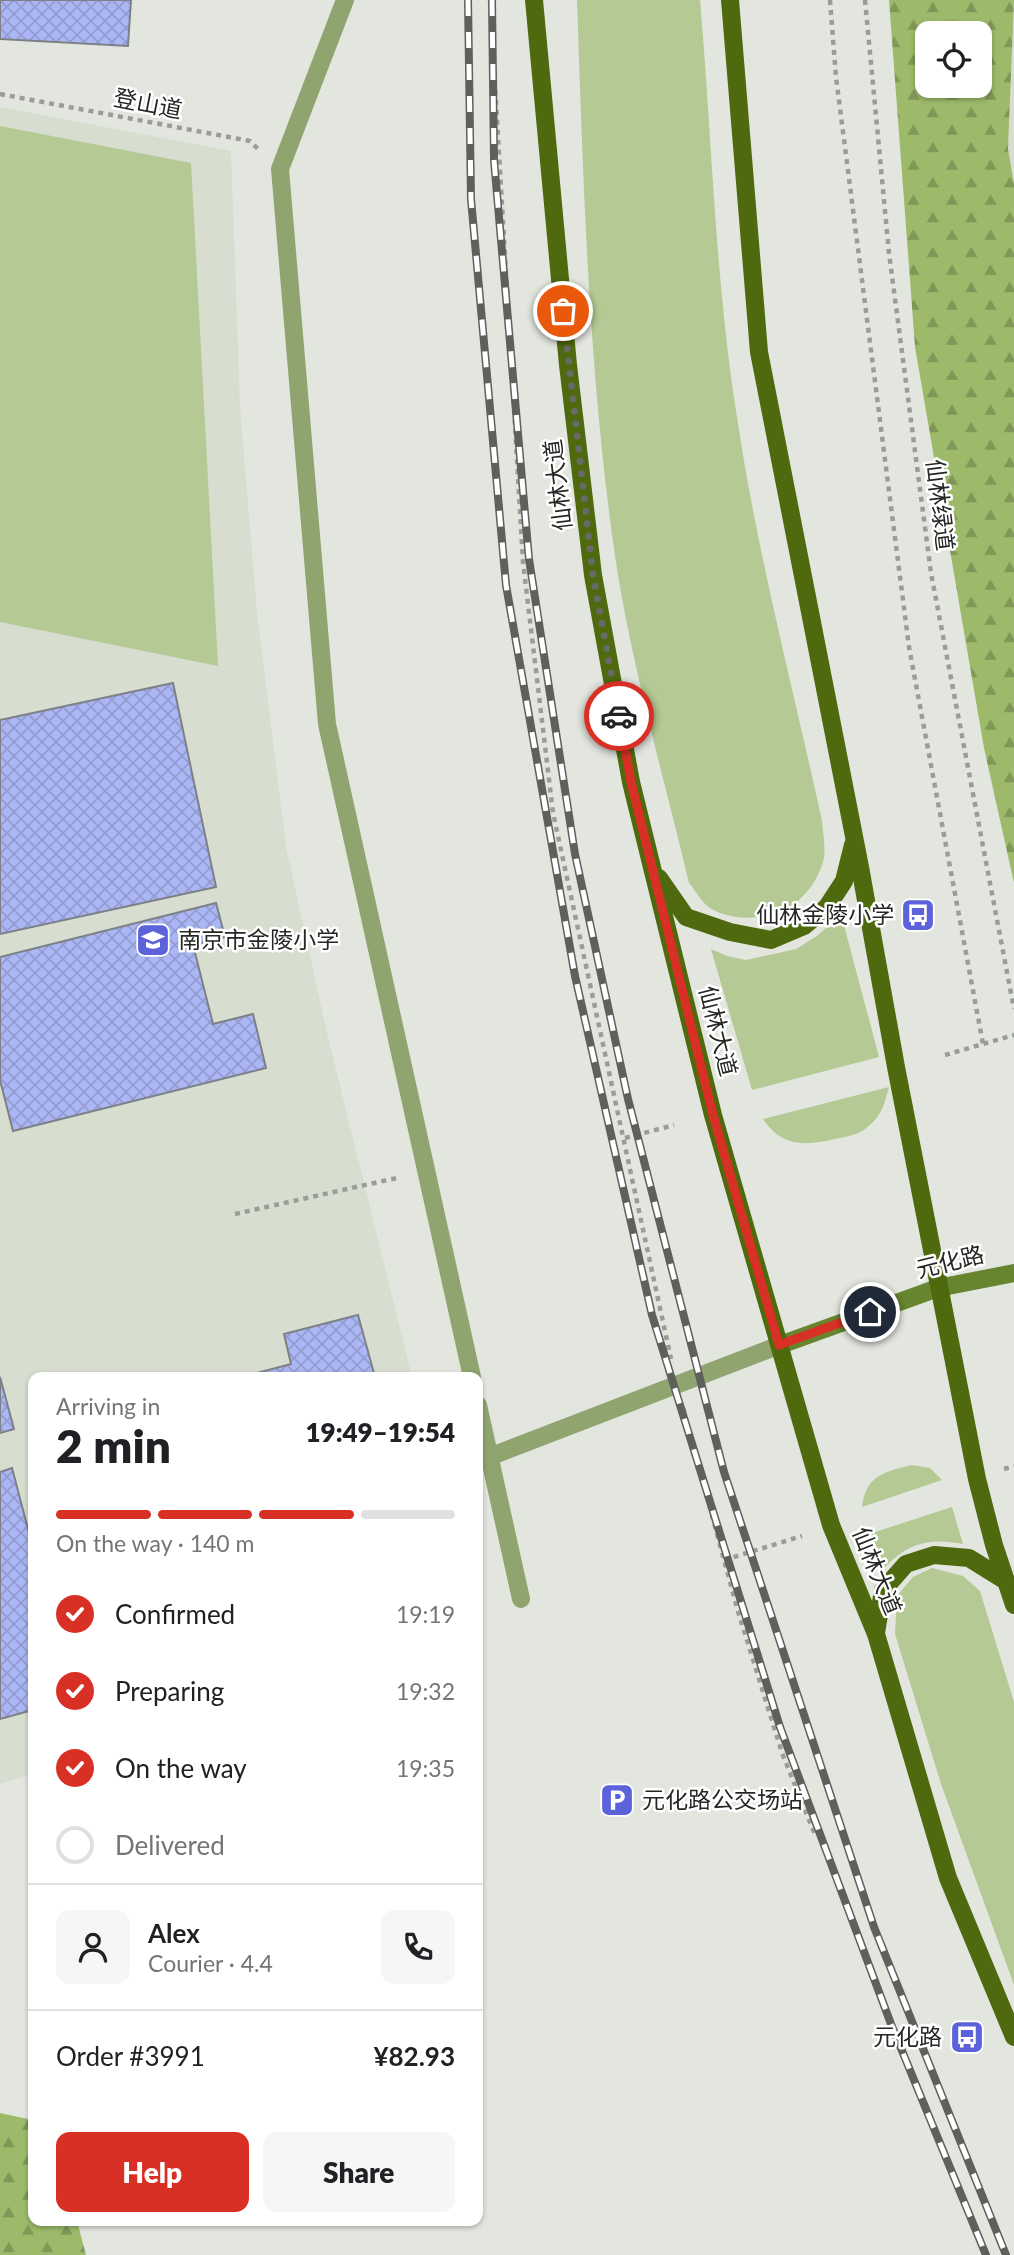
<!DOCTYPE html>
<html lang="en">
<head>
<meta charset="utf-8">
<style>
	body { margin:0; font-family:Lato,"Noto Sans SC",sans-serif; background:#f6f6f6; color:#202124; height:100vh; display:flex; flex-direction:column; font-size:26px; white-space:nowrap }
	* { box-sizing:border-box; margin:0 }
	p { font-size:23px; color:#757577 }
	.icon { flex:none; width:38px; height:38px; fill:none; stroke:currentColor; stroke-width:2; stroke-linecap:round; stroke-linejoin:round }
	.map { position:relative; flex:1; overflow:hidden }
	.panel { position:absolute; left:28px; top:1372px; width:455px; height:854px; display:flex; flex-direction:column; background:#fff; border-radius:14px; box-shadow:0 2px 5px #0004 }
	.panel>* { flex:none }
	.controls { position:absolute; left:915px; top:21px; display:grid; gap:14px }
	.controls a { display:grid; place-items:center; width:77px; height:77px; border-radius:14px; background:#fff; box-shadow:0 2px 5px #0004; font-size:35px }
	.pin { position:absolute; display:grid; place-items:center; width:60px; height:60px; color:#fff; margin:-30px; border:4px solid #fff; border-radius:50%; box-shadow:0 2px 7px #0007 }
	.courier { position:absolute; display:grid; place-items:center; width:70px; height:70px; margin:-35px; border:5px solid #d93025; border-radius:50%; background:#fff; color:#222; box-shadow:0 2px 9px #0007 }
	.summary em { font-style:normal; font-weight:800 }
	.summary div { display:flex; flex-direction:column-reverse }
	.summary { display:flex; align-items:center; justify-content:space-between; height:119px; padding:0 28px }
	h1 { font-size:46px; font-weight:800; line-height:52px }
	.bar { display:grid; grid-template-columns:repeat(4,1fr); gap:10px 7px; align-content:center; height:84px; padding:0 28px }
	.bar i { height:9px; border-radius:5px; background:#e0e0e0 }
	.bar .current { background:#d93025 }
	.bar p { grid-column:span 4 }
	.line { display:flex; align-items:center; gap:18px; padding:0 28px; border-top:2px solid #e0e0e0 }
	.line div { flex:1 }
	.round { display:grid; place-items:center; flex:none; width:74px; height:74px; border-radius:14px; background:#f6f6f6 }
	ol { padding:0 28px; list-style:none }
	li { display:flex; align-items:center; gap:21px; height:77px }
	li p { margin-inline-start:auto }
	li .icon { padding:7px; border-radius:50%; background:#d93025; color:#fff; stroke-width:4 }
	li:last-child { color:#757577 }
	li i { width:38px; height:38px; border:4px solid #e0e0e0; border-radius:50% }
	.primary-button { display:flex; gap:14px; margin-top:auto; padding:14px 28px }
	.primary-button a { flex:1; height:80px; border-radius:14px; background:#d93025; color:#fff; font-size:28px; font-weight:800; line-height:80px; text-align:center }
	.primary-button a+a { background:#f6f6f6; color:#202124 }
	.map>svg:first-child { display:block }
	.built { fill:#d7ddcf }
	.green { fill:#b4c994 }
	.forest { fill:url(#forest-firs); fill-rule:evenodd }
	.building { fill:url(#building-cross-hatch); stroke:#7e8087; stroke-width:2 }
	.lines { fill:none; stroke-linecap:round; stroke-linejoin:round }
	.path { stroke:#9a9d97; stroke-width:4.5; stroke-dasharray:5 5; stroke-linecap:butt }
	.lane { stroke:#90a46f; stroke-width:18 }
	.street { stroke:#90a46f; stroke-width:18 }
	.secondary { stroke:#67842f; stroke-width:18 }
	.primary { stroke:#4f6a0e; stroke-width:18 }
	.rail-casing { stroke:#5e605c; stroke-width:8 }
	.rail { stroke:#fff; stroke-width:5; stroke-dasharray:16; stroke-linecap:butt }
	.done { stroke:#686a65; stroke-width:7; stroke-dasharray:0 12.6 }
	.route { stroke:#d93025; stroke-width:9 }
	.labels { text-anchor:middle; stroke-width:5; stroke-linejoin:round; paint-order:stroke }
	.street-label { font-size:23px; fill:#252724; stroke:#fff }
	.poi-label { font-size:23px; fill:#252724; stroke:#fff; text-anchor:end }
</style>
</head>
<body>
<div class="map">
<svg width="1014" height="2255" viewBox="0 0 1014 2255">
	<defs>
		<pattern id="forest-firs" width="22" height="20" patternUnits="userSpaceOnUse" patternTransform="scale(1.75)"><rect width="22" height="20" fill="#9cba6a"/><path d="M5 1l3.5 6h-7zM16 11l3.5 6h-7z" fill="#7f9757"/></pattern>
		<pattern id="building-cross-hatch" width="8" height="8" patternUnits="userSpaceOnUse" patternTransform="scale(1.75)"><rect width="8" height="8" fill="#abb6f4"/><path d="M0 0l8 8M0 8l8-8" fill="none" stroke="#939cd1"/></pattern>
	</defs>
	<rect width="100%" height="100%" fill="#e3e6df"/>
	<!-- built -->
	<path class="built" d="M1014 0V184L1008 149Z
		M0 107 231 151 240 407 257 613 286 847 327 1033 412 1377H33V1774L0 1784Z"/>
	<!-- green -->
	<path class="green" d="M577 0H700C712 139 715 279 737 417 757 553 793 687 822 821 823 835 827 853 822 865 809 903 775 922 736 917 726 915 714 912 706 905 700 899 695 890 689 883 661 765 626 648 611 527 588 352 583 176 577 0Z
		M0 126 191 163 218 666 0 622Z
		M841 914 879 1057 752 1090 711 949 727 956 746 960 796 949 817 936Z
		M889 1087C885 1102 882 1115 870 1125 860 1135 848 1136 835 1139 804 1146 782 1147 763 1119Z
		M912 1465 930 1468 942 1480 862 1507C866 1475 884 1472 912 1465Z
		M952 1507 963 1544C928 1537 904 1544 881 1572L869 1534Z
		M932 1568 963 1576 980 1591 1014 1702V1985L941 1784 895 1634 897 1596 913 1577Z"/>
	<!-- forest -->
	<path class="forest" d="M889 0H1014L1008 149 1014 184V883L984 748 915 347ZM928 33H980V86H928Z
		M0 2113 33 2120V2221H77L86 2255H0Z"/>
	<!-- building -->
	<path class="building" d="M0 0H131L128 46 0 39Z
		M173 683 216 887 0 934V720Z
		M216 903 225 937 193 945 213 1024 253 1014 266 1068 13 1131 0 1080V957Z
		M358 1315 375 1377H242L291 1364 284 1334Z
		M0 1377 14 1429 0 1433Z
		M12 1468 33 1548V1710L0 1719V1472Z"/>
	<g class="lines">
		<!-- path -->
		<path class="path" d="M490 0 523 562 553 813 671 1359
			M830 0 836 77 909 647 983 1044
			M865 0 889 253 931 573 1014 1009
			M0 94 250 141 258 149
			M945 1055 1014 1035
			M625 1138 674 1125
			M235 1214 401 1177
			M683 1408 737 1608 782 1753 816 1837
			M1004 1469 1014 1466
			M724 1560 802 1536"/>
		<!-- lane -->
		<path class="lane" d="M489 1457 780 1345"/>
		<!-- street -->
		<path class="street" d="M345 0 280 169 327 724 472 1377
			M478 1405 521 1599"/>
		<!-- secondary -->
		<path class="secondary" d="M780 1345 938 1288 1014 1273"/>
		<!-- primary -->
		<path class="primary" d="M534 0 568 365 593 575 631 782 713 1115 831 1525 876 1634 948 1878 1014 2037
			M730 0 759 352 860 867 896 1067 977 1479 994 1545 1014 1605
			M659 878 686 917 730 932 771 940 804 926 827 907 844 881 853 845
			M876 1633 883 1590 906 1564 934 1555 969 1558 1006 1581"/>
		<!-- rail casing -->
		<g class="rail-casing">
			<path id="rail" d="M468 0 471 199 506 585 575 976 652 1315 780 1727 891 2024 986 2255
				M492 0 494 160 529 559 575 854 628 1099 724 1472 874 1927 1006 2255"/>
		</g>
		<!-- rail -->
		<use href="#rail" class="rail"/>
	</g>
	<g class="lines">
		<!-- done -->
		<path class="done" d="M563 311 593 575 619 716"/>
		<!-- route -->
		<path class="route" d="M619 716 631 782 713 1115 779 1345 870 1312"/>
	</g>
	<!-- icons -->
	<defs>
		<g id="bus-square" transform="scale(1.75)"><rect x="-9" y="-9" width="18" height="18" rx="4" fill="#5b62da" stroke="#fff"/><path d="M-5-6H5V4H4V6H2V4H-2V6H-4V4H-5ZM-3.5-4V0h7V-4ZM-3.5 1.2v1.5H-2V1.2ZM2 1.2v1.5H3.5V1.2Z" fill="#fff"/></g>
		<g id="school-square" transform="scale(1.75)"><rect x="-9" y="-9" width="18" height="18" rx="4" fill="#5b62da" stroke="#fff"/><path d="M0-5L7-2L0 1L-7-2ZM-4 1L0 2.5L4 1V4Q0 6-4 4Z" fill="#fff"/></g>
		<g id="parking-square" transform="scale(1.75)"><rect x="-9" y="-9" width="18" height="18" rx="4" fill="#5b62da" stroke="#fff"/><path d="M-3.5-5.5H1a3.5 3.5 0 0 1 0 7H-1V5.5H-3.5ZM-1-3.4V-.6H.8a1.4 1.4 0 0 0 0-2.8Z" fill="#fff"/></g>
	</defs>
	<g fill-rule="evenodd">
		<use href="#bus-square" x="918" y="915"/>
		<use href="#school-square" x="153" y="940"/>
		<use href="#parking-square" x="617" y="1800"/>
		<use href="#bus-square" x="967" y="2037"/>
	</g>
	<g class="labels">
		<!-- street labels -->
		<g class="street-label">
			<text transform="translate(148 104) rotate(11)" y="8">登山道</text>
			<text transform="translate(558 485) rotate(-97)" y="8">仙林大道</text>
			<text transform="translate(940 505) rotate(83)" y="8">仙林绿道</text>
			<text transform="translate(718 1031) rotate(76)" y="8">仙林大道</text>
			<text transform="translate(950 1262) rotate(-14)" y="8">元化路</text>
			<text transform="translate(877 1571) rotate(68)" y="8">仙林大道</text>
		</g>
		<!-- poi labels -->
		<g class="poi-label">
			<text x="894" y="923">仙林金陵小学</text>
			<text x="178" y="948" text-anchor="start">南京市金陵小学</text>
			<text x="642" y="1808" text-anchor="start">元化路公交场站</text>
			<text x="942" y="2045">元化路</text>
		</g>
	</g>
</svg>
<div class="controls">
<a><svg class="icon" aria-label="locate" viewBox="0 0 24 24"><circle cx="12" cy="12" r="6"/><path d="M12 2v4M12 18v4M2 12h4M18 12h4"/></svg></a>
</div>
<div class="pin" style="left:563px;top:311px;background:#ea580c"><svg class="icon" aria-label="bag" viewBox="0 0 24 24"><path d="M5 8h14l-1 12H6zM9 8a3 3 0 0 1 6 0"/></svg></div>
<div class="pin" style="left:870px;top:1312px;background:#1f2937"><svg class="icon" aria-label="home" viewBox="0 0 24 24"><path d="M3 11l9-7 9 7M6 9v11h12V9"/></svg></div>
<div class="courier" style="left:619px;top:716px"><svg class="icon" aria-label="car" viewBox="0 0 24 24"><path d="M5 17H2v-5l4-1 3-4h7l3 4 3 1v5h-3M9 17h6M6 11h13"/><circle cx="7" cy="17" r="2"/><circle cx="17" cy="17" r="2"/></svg></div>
<section class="panel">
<div class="summary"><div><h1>2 min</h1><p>Arriving in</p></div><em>19:49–19:54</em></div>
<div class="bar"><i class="current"></i><i class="current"></i><i class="current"></i><i></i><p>On the way · 140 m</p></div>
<ol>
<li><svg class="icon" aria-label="check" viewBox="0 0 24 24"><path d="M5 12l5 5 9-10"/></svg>Confirmed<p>19:19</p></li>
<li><svg class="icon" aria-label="check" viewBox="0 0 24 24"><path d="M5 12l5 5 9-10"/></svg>Preparing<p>19:32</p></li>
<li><svg class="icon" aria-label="check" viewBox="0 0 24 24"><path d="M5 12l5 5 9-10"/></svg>On the way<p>19:35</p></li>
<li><i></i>Delivered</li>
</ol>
<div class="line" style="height:126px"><a class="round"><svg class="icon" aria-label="person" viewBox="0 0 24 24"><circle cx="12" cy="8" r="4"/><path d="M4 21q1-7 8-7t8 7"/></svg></a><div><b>Alex</b><p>Courier · 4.4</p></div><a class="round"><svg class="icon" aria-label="phone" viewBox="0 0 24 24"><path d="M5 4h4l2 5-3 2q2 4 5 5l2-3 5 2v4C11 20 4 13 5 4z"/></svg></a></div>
<div class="line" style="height:91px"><div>Order #3991</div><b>¥82.93</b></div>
<div class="primary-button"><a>Help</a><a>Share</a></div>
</section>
</div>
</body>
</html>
